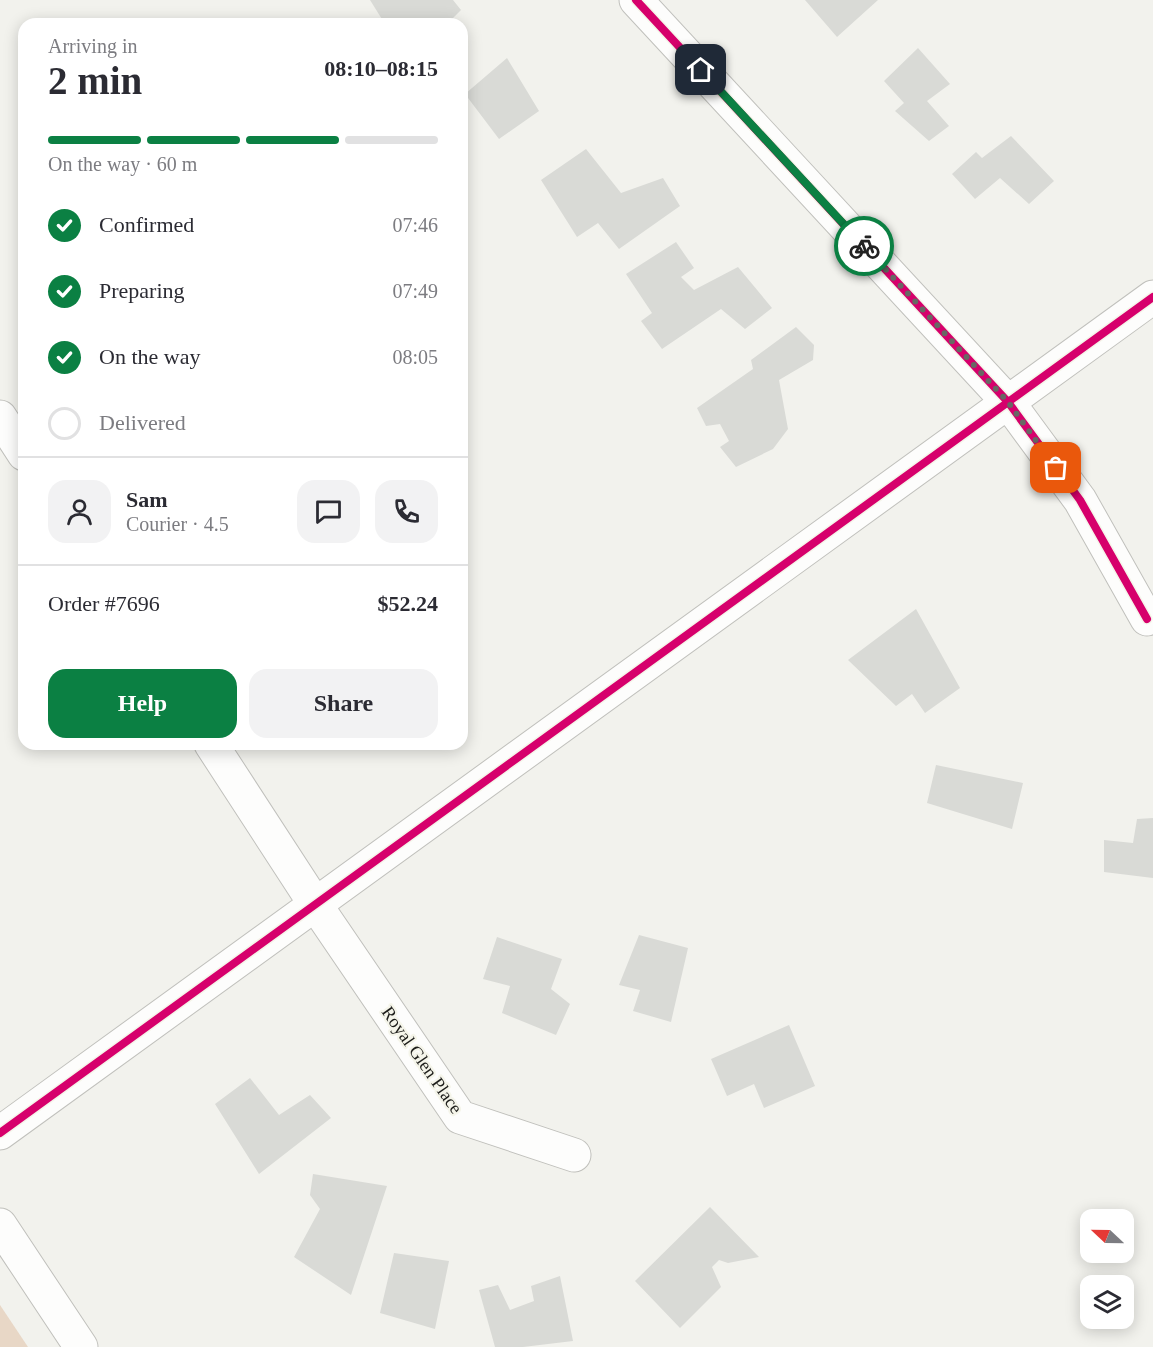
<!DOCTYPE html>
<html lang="en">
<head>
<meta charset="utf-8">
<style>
	body { margin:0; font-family:Georgia,serif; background:#f2f2f3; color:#2b2b33; height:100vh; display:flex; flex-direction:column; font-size:22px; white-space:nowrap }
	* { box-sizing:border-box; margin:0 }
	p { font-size:20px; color:#7c7c81 }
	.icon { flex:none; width:33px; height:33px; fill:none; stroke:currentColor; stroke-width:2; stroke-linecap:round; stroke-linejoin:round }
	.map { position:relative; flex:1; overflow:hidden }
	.drawer { position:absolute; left:18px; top:18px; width:450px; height:732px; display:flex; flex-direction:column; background:#fff; border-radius:18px; box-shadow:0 3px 15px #0003 }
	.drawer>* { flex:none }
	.needle { width:39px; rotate:292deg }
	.buttons { position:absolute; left:1080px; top:1209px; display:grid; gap:12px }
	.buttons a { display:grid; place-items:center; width:54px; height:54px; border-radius:12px; background:#fff; box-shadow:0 3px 15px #0003; font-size:30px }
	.pin { position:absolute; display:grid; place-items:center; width:51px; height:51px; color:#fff; margin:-26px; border-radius:12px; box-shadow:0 3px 9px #0006 }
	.courier { position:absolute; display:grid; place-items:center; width:60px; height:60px; margin:-30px; border:4px solid #0b8043; border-radius:50%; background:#fff; color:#222; box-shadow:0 2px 8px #0007 }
	.overview em { font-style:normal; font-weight:800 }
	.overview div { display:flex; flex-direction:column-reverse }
	.overview { display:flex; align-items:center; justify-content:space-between; height:102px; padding:0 30px }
	h1 { font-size:39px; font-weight:800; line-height:45px }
	.bar { display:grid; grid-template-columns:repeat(4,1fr); gap:9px 6px; align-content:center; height:72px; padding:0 30px }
	.bar i { height:8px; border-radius:4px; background:#e1e1e2 }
	.bar .selected { background:#0b8043 }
	.bar p { grid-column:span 4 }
	.line { display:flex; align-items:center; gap:15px; padding:0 30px; border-top:2px solid #e1e1e2 }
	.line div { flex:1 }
	.round { display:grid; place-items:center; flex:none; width:63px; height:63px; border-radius:18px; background:#f2f2f3 }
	ol { padding:0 30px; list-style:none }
	li { display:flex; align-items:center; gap:18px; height:66px }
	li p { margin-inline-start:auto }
	li .icon { padding:6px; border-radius:50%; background:#0b8043; color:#fff; stroke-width:4 }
	li:last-child { color:#7c7c81 }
	li i { width:33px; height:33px; border:3px solid #e1e1e2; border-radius:50% }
	.button { display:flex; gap:12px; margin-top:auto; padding:12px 30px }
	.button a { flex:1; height:69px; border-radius:18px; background:#0b8043; color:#fff; font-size:24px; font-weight:800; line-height:69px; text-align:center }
	.button a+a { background:#f2f2f3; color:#2b2b33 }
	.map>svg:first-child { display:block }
	.green { fill:#e8d7c6 }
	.building { fill:#d9dad6 }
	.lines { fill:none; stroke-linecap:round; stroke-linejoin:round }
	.minor-casing { stroke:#c0c0bc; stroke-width:35 }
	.major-casing { stroke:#c0c0bc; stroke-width:35 }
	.minor { stroke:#fdfdfc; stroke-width:33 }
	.major { stroke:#fdfdfc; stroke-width:33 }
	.cycleway-casing { stroke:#f5f5ea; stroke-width:11 }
	.cycleway { stroke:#d6006c; stroke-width:8 }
	.done { stroke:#686864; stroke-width:6; stroke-dasharray:0 10.8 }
	.route { stroke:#0b8043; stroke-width:8 }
	.labels { text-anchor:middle; stroke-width:4.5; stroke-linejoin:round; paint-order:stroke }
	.street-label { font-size:18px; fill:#1d1d1a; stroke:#f5f5ea }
</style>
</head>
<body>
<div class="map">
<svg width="1153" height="1347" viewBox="0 0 1153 1347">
	<rect width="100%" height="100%" fill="#f2f2ed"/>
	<!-- green -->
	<path class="green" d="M0 1305 28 1347H0Z"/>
	<!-- building -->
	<path class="building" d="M370 0H453L461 10 447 24H430L426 20 418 24H402L399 21 385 24Z
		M805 0H878L837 37Z
		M918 48 950 84 927 101 949 126 929 141 895 111 904 103 884 81Z
		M507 58 539 111 499 139 465 94Z
		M1011 136 1054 181 1029 204 1000 178 975 199 952 174 976 152 982 158Z
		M586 149 621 193 663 178 680 206 619 249 598 223 577 237 541 180Z
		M676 242 694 268 681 277 694 290 738 267 772 308 745 329 721 309 662 349 641 321 652 313 626 274Z
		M796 327 814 345 813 360 779 380 788 429 773 449 736 467 720 447 729 441 720 424 706 426 697 408 753 369 751 360Z
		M916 609 960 688 925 713 912 694 896 706 848 660Z
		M936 765 1023 783 1012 829 927 803Z
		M1153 818V878L1104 872V840L1133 843 1137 819Z
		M639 935 688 948 671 1022 633 1011 640 990 619 985Z
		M497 937 562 959 551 989 570 1004 556 1035 502 1013 510 986 483 979Z
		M789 1025 815 1086 764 1108 754 1084 727 1096 711 1059Z
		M250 1078 279 1115 310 1095 331 1118 259 1174 215 1104Z
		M313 1174 387 1186 351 1295 294 1257 320 1209 310 1195Z
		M710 1207 759 1257 728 1263 719 1260 712 1267 721 1287 680 1328 635 1281Z
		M394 1253 449 1261 435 1329 380 1313Z
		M560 1276 573 1341 523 1347H495L479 1290 498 1285 510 1310 534 1301 531 1286Z"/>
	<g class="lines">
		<!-- minor casing -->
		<g class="minor-casing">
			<path id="minor" d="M636 0 1008 402 1080 500 1147 619
				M0 417 24 454
				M211 744 315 904 460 1117 574 1155
				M0 1133 1153 297"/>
		</g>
		<!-- major casing -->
		<g class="major-casing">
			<path id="major" d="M0 1225 81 1347"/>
		</g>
		<!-- minor -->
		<use href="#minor" class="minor"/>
		<!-- major -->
		<use href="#major" class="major"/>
		<!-- cycleway casing -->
		<g class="cycleway-casing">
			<path id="cycleway" d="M636 0 1008 402 1080 500 1147 619
				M0 1133 1153 297"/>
		</g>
		<!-- cycleway -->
		<use href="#cycleway" class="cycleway"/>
	</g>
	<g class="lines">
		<!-- done -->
		<path class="done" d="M864 246 1008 402 1056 468"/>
		<!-- route -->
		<path class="route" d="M701 70 864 246"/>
	</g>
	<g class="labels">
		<!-- street labels -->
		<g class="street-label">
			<text transform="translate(422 1060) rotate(55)" y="6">Royal Glen Place</text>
		</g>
	</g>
</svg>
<div class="buttons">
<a><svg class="needle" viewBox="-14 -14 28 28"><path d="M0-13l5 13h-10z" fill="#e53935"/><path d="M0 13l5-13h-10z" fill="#7c7c81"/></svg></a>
<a><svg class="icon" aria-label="layers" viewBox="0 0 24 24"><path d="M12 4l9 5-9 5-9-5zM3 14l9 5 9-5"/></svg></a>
</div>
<div class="pin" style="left:1056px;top:468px;background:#ea580c"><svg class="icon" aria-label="bag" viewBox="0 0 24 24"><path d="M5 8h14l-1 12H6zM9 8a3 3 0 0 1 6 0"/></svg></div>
<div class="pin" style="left:701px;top:70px;background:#1f2937"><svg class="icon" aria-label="home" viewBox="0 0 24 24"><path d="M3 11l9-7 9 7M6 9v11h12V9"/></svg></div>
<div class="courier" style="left:864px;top:246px"><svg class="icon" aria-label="bike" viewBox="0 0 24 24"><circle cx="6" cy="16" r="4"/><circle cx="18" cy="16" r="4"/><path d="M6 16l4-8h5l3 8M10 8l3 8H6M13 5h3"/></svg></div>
<section class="drawer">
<div class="overview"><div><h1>2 min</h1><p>Arriving in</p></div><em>08:10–08:15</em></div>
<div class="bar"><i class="selected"></i><i class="selected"></i><i class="selected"></i><i></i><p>On the way · 60 m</p></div>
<ol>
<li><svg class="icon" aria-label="check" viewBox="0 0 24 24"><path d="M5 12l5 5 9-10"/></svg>Confirmed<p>07:46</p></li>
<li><svg class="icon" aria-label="check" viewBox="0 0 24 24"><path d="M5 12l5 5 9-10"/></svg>Preparing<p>07:49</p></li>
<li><svg class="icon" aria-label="check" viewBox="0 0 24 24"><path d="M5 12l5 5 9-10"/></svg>On the way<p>08:05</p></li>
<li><i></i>Delivered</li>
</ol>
<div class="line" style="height:108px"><a class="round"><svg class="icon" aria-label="person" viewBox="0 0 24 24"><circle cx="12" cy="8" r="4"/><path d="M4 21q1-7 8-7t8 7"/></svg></a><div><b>Sam</b><p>Courier · 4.5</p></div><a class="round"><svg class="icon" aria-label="chat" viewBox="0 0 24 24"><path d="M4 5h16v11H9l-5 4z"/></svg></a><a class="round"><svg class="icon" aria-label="phone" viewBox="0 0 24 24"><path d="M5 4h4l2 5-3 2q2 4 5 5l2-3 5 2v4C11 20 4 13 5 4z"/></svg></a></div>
<div class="line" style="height:78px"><div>Order #7696</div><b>$52.24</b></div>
<div class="button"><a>Help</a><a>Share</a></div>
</section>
</div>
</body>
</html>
